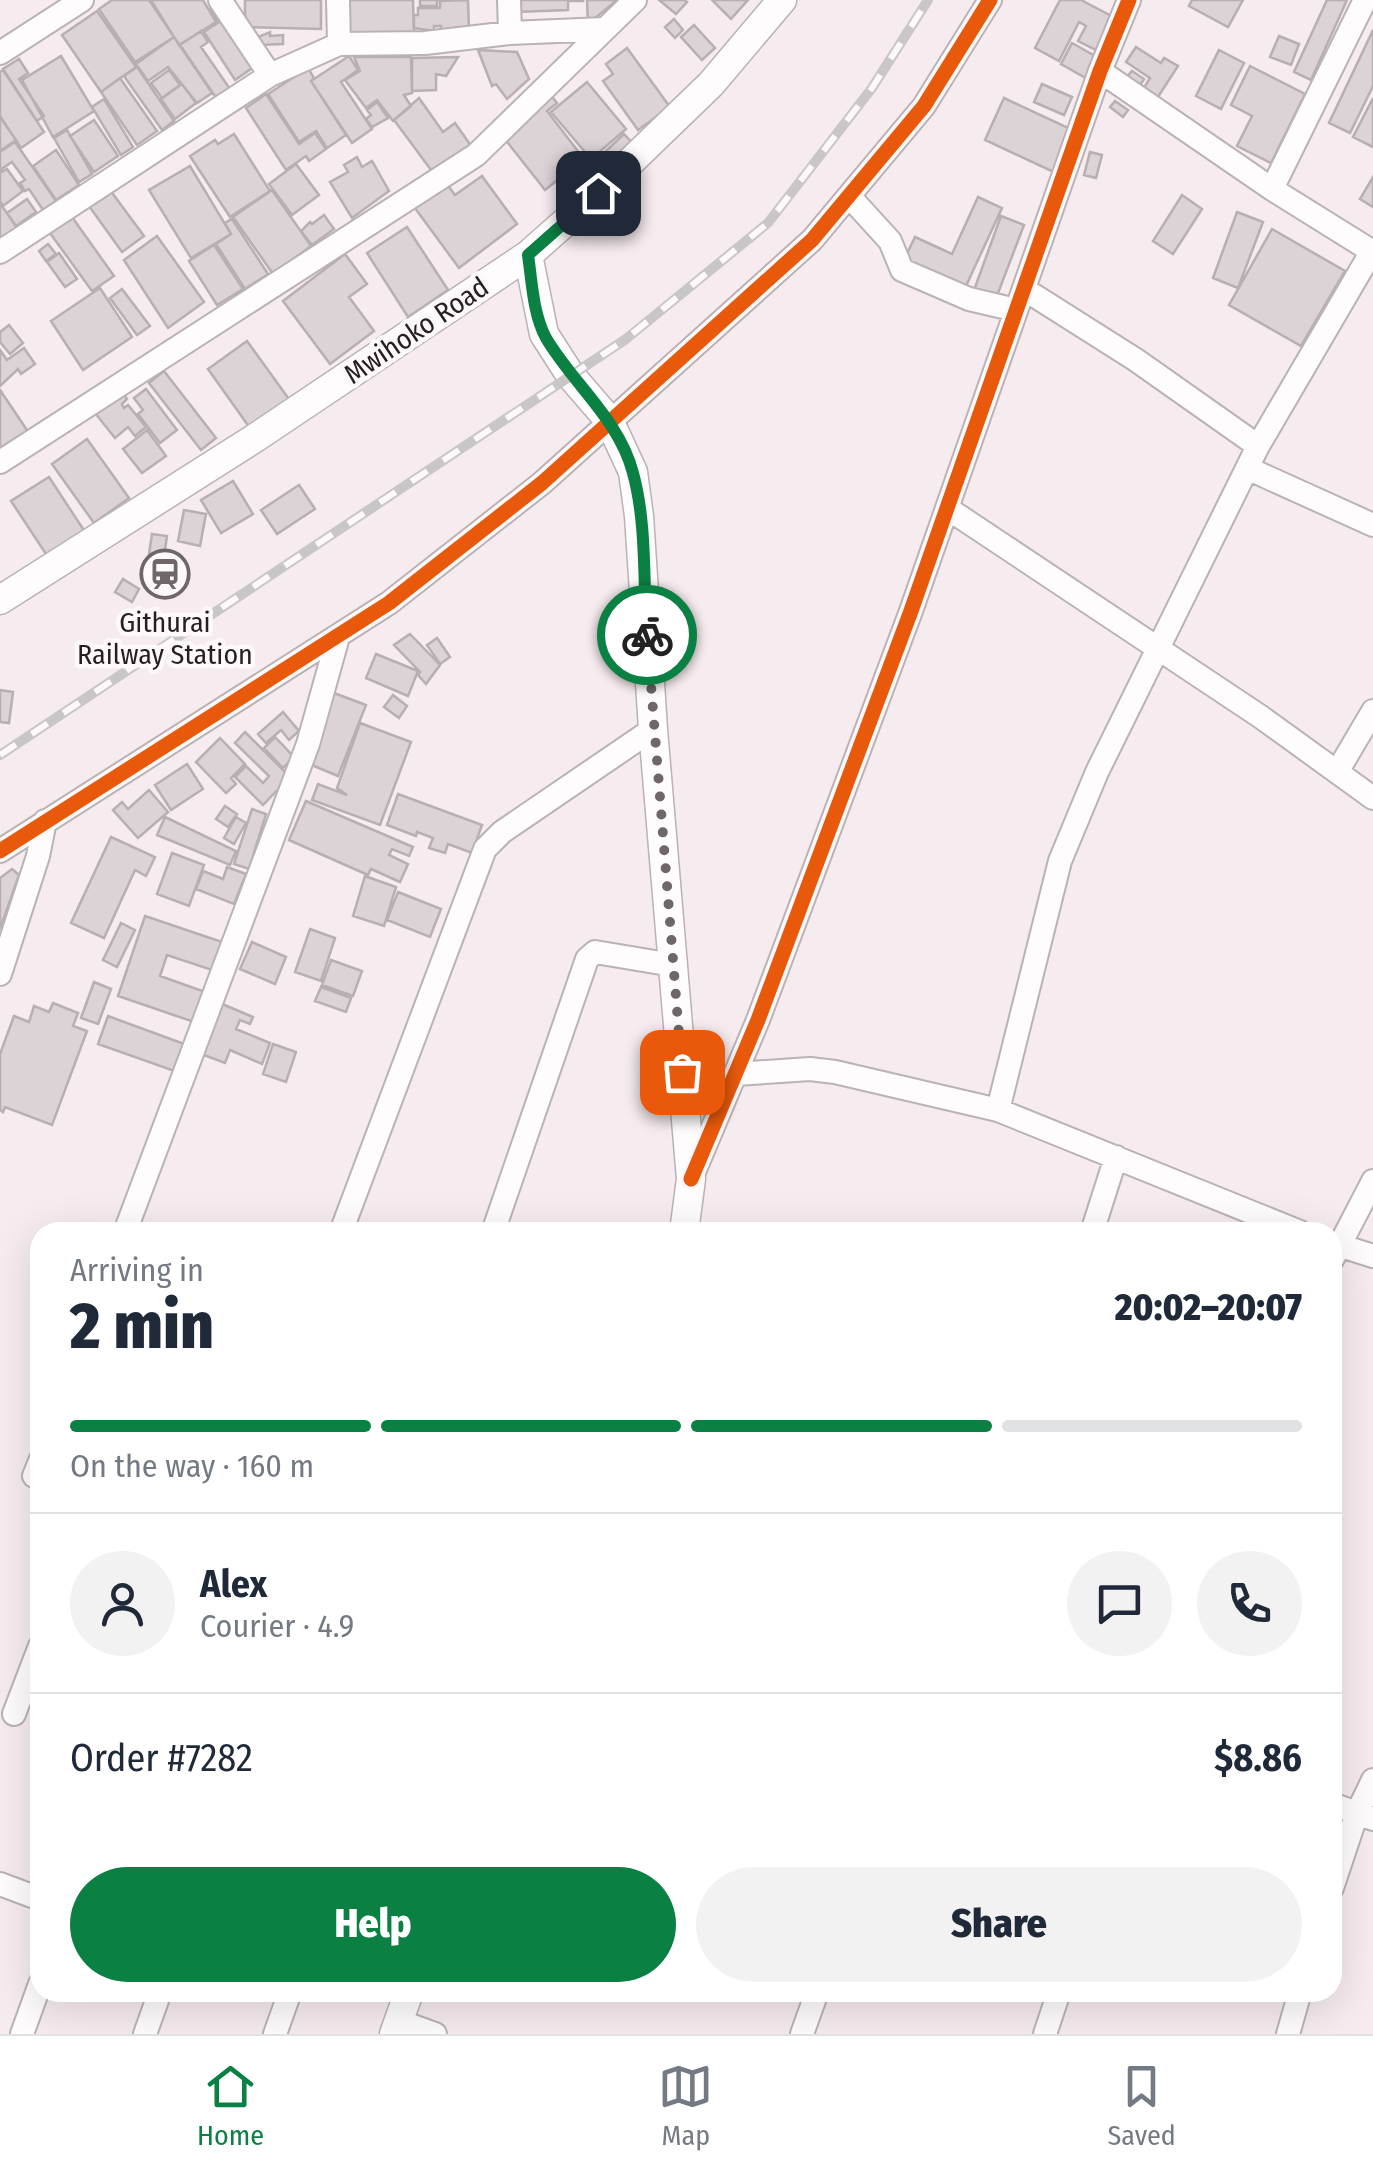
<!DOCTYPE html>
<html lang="en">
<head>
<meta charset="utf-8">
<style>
	body { margin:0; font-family:"Fira Sans Condensed",sans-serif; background:#f2f2f3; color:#1f2937; height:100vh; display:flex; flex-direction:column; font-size:38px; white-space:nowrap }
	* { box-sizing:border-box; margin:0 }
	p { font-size:32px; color:#747a83 }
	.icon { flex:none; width:55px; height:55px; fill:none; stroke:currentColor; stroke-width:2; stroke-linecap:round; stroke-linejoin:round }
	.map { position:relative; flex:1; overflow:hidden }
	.sheet { position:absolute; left:30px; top:1222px; width:1312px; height:780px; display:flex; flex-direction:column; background:#fff; border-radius:30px; box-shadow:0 10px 40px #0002 }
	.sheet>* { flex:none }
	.pin { position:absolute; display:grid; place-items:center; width:85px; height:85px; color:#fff; margin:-42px; border-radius:20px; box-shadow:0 5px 15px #0006 }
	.courier { position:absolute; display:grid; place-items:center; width:100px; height:100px; margin:-50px; border:8px solid #0b8043; border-radius:50%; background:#fff; color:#222; box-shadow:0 2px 12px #0007 }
	.summary em { font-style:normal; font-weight:800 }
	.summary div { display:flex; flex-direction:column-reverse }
	.summary { display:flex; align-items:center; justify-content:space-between; height:170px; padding:0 40px }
	h1 { font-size:65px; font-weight:800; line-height:75px }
	.bar { display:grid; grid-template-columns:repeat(4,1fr); gap:15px 10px; align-content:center; height:120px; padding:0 40px }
	.bar i { height:12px; border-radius:8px; background:#e0e1e3 }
	.bar .active { background:#0b8043 }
	.bar p { grid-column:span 4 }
	.line { display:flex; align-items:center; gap:25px; padding:0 40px; border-top:2px solid #e0e1e3 }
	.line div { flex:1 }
	.round { display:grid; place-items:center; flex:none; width:105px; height:105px; border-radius:52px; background:#f2f2f3 }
	.primary-button { display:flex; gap:20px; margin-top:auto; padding:20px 40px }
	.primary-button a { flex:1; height:115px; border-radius:60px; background:#0b8043; color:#fff; font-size:40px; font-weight:800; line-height:115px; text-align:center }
	.primary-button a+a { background:#f2f2f3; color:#1f2937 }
	.dock { display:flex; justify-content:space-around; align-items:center; height:140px; border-top:2px solid #e0e1e3; background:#fff; font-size:28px; color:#747a83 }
	.dock a { display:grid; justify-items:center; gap:5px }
	.dock .active { color:#0b8043 }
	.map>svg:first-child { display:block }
	.building { fill:#dcd3d6; stroke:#b7afb2; stroke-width:2.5 }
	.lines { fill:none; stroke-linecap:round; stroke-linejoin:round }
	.minor-casing { stroke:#bab2b5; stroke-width:26 }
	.tertiary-casing { stroke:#bab2b5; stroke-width:31 }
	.minor { stroke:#fefcfc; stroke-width:22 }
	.tertiary { stroke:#fefcfc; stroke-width:28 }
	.rail-casing { stroke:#c9c6c7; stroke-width:10 }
	.rail { stroke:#fdf9fa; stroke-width:6; stroke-dasharray:19; stroke-linecap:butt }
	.cycleway-casing { stroke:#fdf9fa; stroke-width:21 }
	.cycleway { stroke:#e8590c; stroke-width:15 }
	.done { stroke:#6e6669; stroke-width:10; stroke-dasharray:0 18 }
	.route { stroke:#0b8043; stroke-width:12 }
	.labels { text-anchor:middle; stroke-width:9; stroke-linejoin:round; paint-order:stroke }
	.street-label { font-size:28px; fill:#251f21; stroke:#fdf9fa }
	.poi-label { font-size:28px; fill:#251f21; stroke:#fdf9fa }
</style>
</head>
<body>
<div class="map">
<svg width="1373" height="2034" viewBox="0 0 1373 2034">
	<rect width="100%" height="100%" fill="#f6ebee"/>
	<!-- building -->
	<path class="building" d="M112 0H149L174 37 135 62 99 9Z
		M151 0H203L216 22 179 45Z
		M245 0H321V29L245 27Z
		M342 0H413L414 40H342Z
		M420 0H442H437V6H420Z
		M468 0 469 30H441V26H434V31L414 28V15H418V8H440V1Z
		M516 0H583V1H568V10L516 12Z
		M587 0H617L588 24Z
		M659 0H684L687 2 676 14Z
		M712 0H748L731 19Z
		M1060 0H1081L1119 20 1102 53 1078 41 1086 26 1079 22 1059 61 1035 48Z
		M1192 0H1243L1228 27 1189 6Z
		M1327 0H1347L1311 80 1294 72Z
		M219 4 258 64 235 80 204 32 219 22 211 9Z
		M97 11 136 67 101 92 62 35Z
		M674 19 683 30 675 38 665 27Z
		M694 25 715 48 702 60 681 37Z
		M1373 30V86L1350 133 1329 123Z
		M201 31 208 42 201 47 230 89 217 99 180 45Z
		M270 32V36L283 35V44L258 45V37Z
		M1279 36 1299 44 1291 65 1270 57Z
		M174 37 212 93 197 103 168 67 148 81 136 64Z
		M1072 43 1102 60 1091 81 1061 64Z
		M1136 47 1161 63 1164 58 1178 66 1156 100 1142 91 1150 78 1126 62Z
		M627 48 670 107 638 130 603 81 613 74 606 64Z
		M478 50 517 52 529 79 507 99 496 84 492 86Z
		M1219 50 1244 63 1221 109 1196 96Z
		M61 56 94 111 53 137 22 80Z
		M349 56 358 70 341 82 372 129 352 143 311 81Z
		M354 57H411L412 93 404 95 411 106 393 121 377 100 366 108 345 80 360 71Z
		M458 57 446 76 436 74V90L412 91V58Z
		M19 59 28 73 19 79 44 116 37 121 3 69Z
		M1250 66 1305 94 1271 163 1237 146 1252 116 1231 105Z
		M137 67 174 121 162 130 124 76Z
		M308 68 314 78 311 81 346 135 327 148 316 131 299 142 268 94Z
		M3 70 44 132 21 148 0 116V72Z
		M169 70 180 85 162 98 151 83Z
		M1132 71 1144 79 1139 87 1126 78Z
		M120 78 157 131 137 145 101 92Z
		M587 82 626 129 591 159 551 112Z
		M182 84 196 103 175 119 161 99Z
		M1042 84 1072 97 1064 115 1034 102Z
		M266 94 299 144 315 133 326 149 309 161 306 156 286 170 246 108Z
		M550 94 557 103 547 111 584 159 545 190 501 134Z
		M419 98 443 132 455 123 474 150 437 178 394 120Z
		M1004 98 1077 132 1058 174 985 140Z
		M1373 98V147L1353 137Z
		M104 99 133 147 121 155 92 107Z
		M1115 101 1128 110 1123 117 1110 107Z
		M377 102 388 118 372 127 366 119 371 115 367 110Z
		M0 117 16 140 0 151Z
		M94 120 118 156 94 172 70 136Z
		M67 130 92 174 79 182 54 138Z
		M234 134 270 191 230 217 190 156 215 140 218 144Z
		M624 134 634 145 602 175 592 164Z
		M15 142 56 201 43 210 29 189 25 191 20 183 25 180 12 162 0 170V152Z
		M56 150 79 185 56 200 33 166Z
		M1090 152 1102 155 1096 178 1084 175Z
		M357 157 362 167 372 161 389 191 352 218 330 182 348 172 344 165Z
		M296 164 319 195 292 215 269 184Z
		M190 166 231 234 191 258 149 190Z
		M7 169 23 191 3 206 0 201V173Z
		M482 176 517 224 459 268 412 204 444 180 455 195Z
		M1373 177V207L1360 199Z
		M110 190 144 236 122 252 89 206Z
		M272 190 311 246 273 274 233 217Z
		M1182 195 1202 209 1173 254 1153 241Z
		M978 197 1002 208 965 288 904 260 915 237 952 254Z
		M27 199 36 212 16 226 7 213Z
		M0 203 17 228 0 239Z
		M1237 212 1263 222 1238 288 1213 278Z
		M324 215 334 229 312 245 301 231 310 222 312 224Z
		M1001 216 1024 225 995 301 973 293Z
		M72 217 114 276 92 291 50 233Z
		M232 219 268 274 245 289 216 244 231 234 225 223Z
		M407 227 448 290 408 317 367 253Z
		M1272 229 1345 271 1301 346 1229 305Z
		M157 236 204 302 168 328 124 260Z
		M48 244 56 254 46 261 39 251Z
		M214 245 243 289 217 305 189 261Z
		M59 253 77 279 65 287 47 262Z
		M345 254 367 284 349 297 374 331 330 364 283 301Z
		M100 288 132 337 83 370 51 321Z
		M122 289 150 326 137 335 110 298Z
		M9 325 23 343 10 354 0 342V332Z
		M247 341 291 402 252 431 208 369Z
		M24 348 35 364 21 374 18 369 0 386V350L7 360Z
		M164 371 216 438 201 450 149 383Z
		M146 389 177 430 160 443 138 414 143 410 134 398Z
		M0 390 31 436 0 457Z
		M121 391 127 399 122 404 124 408 128 405 146 427 135 436 128 427 115 438 95 413Z
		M147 430 166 456 142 473 123 449Z
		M87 439 129 498 94 523 52 464Z
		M49 477 87 535 50 560 11 501Z
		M233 481 253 514 221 533 201 500Z
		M299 485 315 509 277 534 261 510Z
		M184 510 206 514 200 546 178 541Z
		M152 534 167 536 163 563 148 561Z
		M123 579 139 589 132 602 115 592Z
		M410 634 440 665 426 684 418 675 420 672 394 645Z
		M437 638 450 657 440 664 427 645Z
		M376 654 418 671 408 696 366 678Z
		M0 690 13 692 9 723 0 722Z
		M334 693 366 705 338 776 307 763Z
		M393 695 407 706 399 718 384 707Z
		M283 712 299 731 289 740 281 730 266 743 258 734Z
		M360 723 411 742 380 825 312 800 318 784 347 795 337 788Z
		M245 732 290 777 263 805 235 777 246 766 263 783 269 776 235 743Z
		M275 737 294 757 283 768 264 748Z
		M220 738 245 764 231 778 236 784 226 793 196 762Z
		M187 764 203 789 171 810 155 785Z
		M149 790 168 812 138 838 113 810 122 802 128 809Z
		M398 794 482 825 472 853 448 844 445 853 429 848 433 838 417 832 416 836 387 825Z
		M306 801 413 847 409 856 392 849 389 855 408 864 400 882 371 869 368 875 289 840Z
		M225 806 237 814 228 827 216 819Z
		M252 809 266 814 249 869 234 864Z
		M165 817 236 851 230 865 157 835Z
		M236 817 246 823 234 844 224 838Z
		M111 837 155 857 146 876 135 870 104 938 71 923Z
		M172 853 204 865 189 906 157 894Z
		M227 867 246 874 234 904 196 889 203 871 223 879Z
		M12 869 19 875 0 929V878Z
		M365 876 396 887 384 926 353 916Z
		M398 892 441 909 430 937 387 920Z
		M145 916 228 944 218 972 167 955 160 976 208 993 197 1023 118 996Z
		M121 923 135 930 117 967 103 960Z
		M310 929 335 938 321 981 295 972Z
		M252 942 286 957 275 984 240 969Z
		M331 960 362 971 353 996 322 985Z
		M94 982 111 989 98 1024 81 1018Z
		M321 987 351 998 346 1012 315 1001Z
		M53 1003 78 1013 73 1026 87 1031 52 1125 5 1107 3 1112 0 1110V1054L14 1016 29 1022 34 1006 49 1012Z
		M222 1004 253 1017 250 1024 240 1020 236 1029 270 1043 262 1064 230 1050 225 1063 201 1054Z
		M108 1016 187 1045 177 1072 98 1044Z
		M273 1044 296 1052 286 1082 263 1074Z"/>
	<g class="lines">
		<!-- minor casing -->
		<g class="minor-casing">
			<path id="minor" d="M220 0 270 75
				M338 0 339 44
				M509 0 510 33
				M0 53 82 0
				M1100 71 1272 189 1373 252
				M1272 189 1365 0
				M849 196 890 241 902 270 969 299 1016 310
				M0 252 270 75 339 44 425 43 510 33 604 29
				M1024 289 1136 360 1258 446
				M0 462 476 155 635 0
				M1247 468 1373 525
				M947 508 1261 717 1373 798
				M1337 772 1373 711
				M0 851 389 603 542 483 812 240 924 106 990 0
				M0 974 38 856 45 821
				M736 1074 810 1069 835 1072 998 1110 1300 1232
				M998 1110 1060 861 1097 772 1258 446 1372 251
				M691 1179 758 1020 911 611 1100 71 1129 0
				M125 1232 308 744 338 637
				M341 1232 485 849 502 832 653 729
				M493 1232 587 959 595 952 673 965
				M1092 1232 1116 1157
				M1332 1243 1373 1256
				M1332 1260 1373 1181
				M34 1476 40 1461
				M14 1714 40 1646
				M1332 1804 1373 1819
				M0 1884 40 1899
				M1332 1888 1357 1813 1373 1780
				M399 2021 435 2034
				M22 2034 40 1984
				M145 2034 160 1992
				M275 2034 290 1992
				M802 2034 817 1992
				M1045 2034 1059 1992
				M1288 2034 1300 1992"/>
		</g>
		<!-- tertiary casing -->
		<g class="tertiary-casing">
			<path id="tertiary" d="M528 255 544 334 571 376 609 420 633 472 639 516 653 729 691 1179 684 1232
				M0 600 255 438 528 255 598 193 711 84 782 0
				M394 2034 409 1992"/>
		</g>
		<!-- minor -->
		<use href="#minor" class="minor"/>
		<!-- tertiary -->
		<use href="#tertiary" class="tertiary"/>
		<!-- rail casing -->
		<g class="rail-casing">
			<path id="rail" d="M0 755 626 339 768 223 872 88 928 0"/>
		</g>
		<!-- rail -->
		<use href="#rail" class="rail"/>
		<!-- cycleway casing -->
		<g class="cycleway-casing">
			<path id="cycleway" d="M0 851 389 603 542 483 812 240 924 106 990 0
				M691 1179 758 1020 911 611 1100 71 1129 0"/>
		</g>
		<!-- cycleway -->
		<use href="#cycleway" class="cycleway"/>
	</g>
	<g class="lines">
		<!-- done -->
		<path class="done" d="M647 635 682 1072"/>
		<!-- route -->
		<path class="route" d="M598 193 528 255C532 282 533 314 546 338 573 384 619 419 633 473 647 524 643 582 647 635"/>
	</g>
	<!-- icons -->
	<defs>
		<g id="station-ring" transform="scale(2.5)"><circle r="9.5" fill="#fdf9fa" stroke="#6e6669" stroke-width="1.5"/><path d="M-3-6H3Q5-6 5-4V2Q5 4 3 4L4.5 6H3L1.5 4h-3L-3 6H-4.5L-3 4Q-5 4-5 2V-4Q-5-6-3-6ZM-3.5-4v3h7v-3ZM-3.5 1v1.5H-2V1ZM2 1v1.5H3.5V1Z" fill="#6e6669"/></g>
	</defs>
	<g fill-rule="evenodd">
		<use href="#station-ring" x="165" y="574"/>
	</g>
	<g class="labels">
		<!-- street labels -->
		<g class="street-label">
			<text transform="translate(416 330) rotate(-34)" y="10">Mwihoko Road</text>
		</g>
		<!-- poi labels -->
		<g class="poi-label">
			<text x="165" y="632">Githurai<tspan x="165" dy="32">Railway Station</tspan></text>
		</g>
	</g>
</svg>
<div class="pin" style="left:682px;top:1072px;background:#ea580c"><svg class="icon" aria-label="bag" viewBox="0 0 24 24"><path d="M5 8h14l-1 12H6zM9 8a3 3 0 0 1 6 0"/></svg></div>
<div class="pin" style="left:598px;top:193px;background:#1f2937"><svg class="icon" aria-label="home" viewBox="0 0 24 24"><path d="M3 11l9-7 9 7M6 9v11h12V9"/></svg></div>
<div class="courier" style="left:647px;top:635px"><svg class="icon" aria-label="bike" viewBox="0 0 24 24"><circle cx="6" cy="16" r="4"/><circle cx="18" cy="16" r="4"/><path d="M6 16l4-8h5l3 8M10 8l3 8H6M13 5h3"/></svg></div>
<section class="sheet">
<div class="summary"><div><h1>2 min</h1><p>Arriving in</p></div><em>20:02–20:07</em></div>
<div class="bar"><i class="active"></i><i class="active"></i><i class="active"></i><i></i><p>On the way · 160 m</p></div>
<div class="line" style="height:180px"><a class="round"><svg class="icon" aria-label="person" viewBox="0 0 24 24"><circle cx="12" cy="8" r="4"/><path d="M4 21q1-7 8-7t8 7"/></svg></a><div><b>Alex</b><p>Courier · 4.9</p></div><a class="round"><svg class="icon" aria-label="chat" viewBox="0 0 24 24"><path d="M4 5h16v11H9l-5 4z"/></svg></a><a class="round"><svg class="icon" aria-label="phone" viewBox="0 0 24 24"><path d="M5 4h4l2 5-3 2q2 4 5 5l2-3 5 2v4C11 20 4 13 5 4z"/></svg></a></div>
<div class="line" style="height:130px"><div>Order #7282</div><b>$8.86</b></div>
<div class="primary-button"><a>Help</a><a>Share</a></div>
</section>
</div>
<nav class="dock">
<a class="active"><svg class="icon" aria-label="home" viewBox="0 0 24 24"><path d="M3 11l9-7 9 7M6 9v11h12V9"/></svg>Home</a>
<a><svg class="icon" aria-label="map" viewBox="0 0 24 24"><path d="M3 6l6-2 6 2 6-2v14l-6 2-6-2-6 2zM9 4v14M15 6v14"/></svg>Map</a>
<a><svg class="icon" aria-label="saved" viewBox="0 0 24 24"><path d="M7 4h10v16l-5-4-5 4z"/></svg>Saved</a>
</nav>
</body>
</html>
